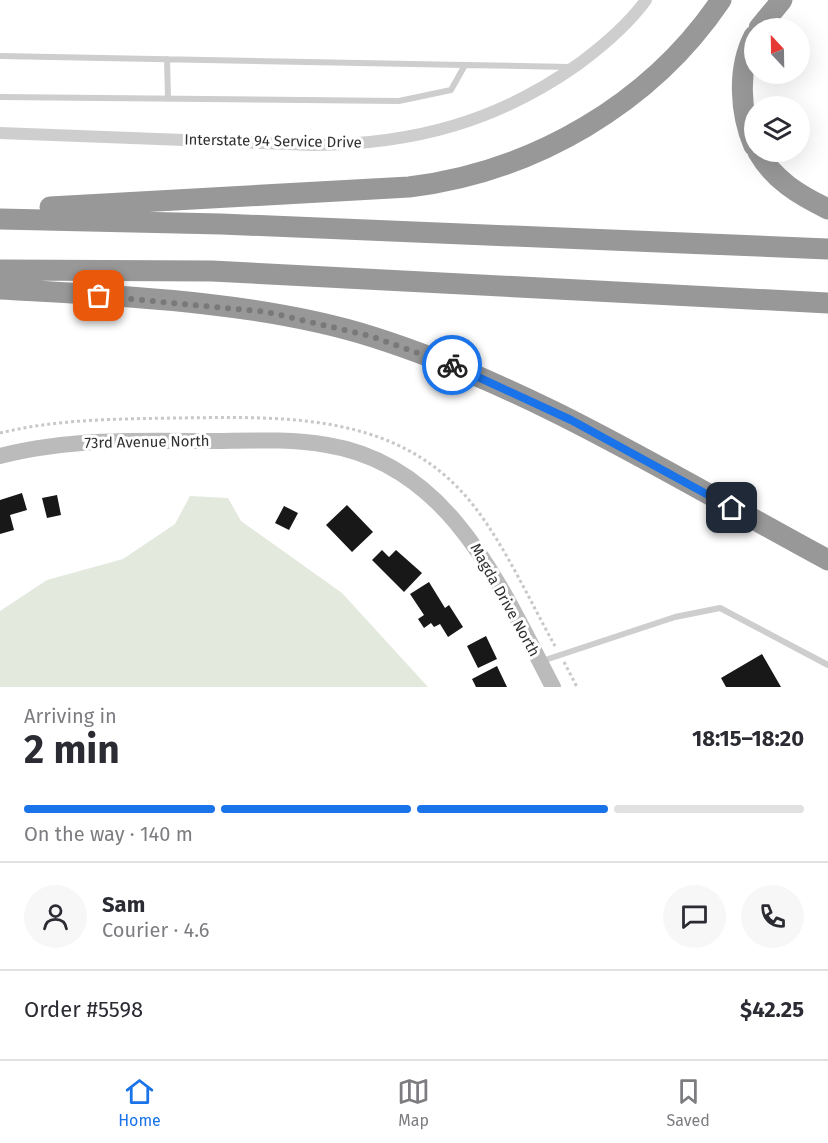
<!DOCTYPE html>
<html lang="en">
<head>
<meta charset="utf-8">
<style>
	body { margin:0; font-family:"Fira Sans",sans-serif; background:#f7f7f7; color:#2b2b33; height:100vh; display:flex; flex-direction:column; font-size:22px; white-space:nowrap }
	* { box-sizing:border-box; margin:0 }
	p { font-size:20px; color:#7c7c81 }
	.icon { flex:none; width:33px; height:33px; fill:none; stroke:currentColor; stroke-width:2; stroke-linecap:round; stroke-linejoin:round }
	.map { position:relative; height:687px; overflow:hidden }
	.panel { display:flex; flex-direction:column; background:#fff; flex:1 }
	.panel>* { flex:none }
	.needle { width:39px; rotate:338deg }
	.tools { position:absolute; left:744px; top:18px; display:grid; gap:12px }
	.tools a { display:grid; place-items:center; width:66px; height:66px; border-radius:50%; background:#fff; box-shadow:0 6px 24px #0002; font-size:30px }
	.pin { position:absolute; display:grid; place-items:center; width:51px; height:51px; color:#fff; margin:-26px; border-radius:12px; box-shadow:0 3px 9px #0006 }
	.courier { position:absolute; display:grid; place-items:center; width:60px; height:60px; margin:-30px; border:4px solid #1a73e8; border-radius:50%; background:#fff; color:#222; box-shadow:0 2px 8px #0007 }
	.head em { font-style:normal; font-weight:700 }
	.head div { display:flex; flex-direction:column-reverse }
	.head { display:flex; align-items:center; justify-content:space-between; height:102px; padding:0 24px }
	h1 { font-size:39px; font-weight:700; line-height:45px }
	.bar { display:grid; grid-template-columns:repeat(4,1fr); gap:9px 6px; align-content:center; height:72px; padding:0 24px }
	.bar i { height:8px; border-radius:4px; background:#e1e1e2 }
	.bar .current { background:#1a73e8 }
	.bar p { grid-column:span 4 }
	.line { display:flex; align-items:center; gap:15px; padding:0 24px; border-top:2px solid #e1e1e2 }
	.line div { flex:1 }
	.round { display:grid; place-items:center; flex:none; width:63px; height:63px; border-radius:32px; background:#f7f7f7 }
	.tab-bar { display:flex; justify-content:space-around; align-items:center; height:84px; border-top:2px solid #e1e1e2; background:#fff; font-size:16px; color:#7c7c81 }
	.tab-bar a { display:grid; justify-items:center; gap:3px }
	.tab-bar .current { color:#1a73e8 }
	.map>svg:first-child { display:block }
	.green { fill:#e3e9dd }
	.building { fill:#181818 }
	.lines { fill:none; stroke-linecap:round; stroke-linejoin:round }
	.path { stroke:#c8c8c8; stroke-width:3; stroke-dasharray:3 3; stroke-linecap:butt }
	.lane { stroke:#cecece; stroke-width:6 }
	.street { stroke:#cecece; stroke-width:12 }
	.secondary { stroke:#bbb; stroke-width:16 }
	.highway { stroke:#989898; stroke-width:21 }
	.done { stroke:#797979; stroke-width:6; stroke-dasharray:0 10.8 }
	.route { stroke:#1a73e8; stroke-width:8 }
	.labels { text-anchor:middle; stroke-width:6; stroke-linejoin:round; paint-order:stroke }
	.street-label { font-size:15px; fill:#313131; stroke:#fff }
</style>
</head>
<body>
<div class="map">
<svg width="828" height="687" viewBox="0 0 828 687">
	<rect width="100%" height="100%" fill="#fff"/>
	<!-- green -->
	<path class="green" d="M190 496 228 498 241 521 342 593 428 687H0V611L47 580 123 559 175 524Z"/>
	<!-- building -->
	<path class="building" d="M22 493 27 510 10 515 14 530 0 534V500Z
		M57 495 61 515 47 518 42 498Z
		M347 505 373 532 352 552 326 525Z
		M284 506 298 513 289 530 275 523Z
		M382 550 389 557 396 550 422 573 404 592 372 560Z
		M429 582 445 608 449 605 463 627 448 637 440 624 434 627 431 623 424 628 418 619 424 615 410 594Z
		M486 636 497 659 478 668 467 646Z
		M762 654 781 687H726L721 678Z
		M497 666 507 687H476L472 679Z"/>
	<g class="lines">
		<!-- path -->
		<path class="path" d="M0 433C58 419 116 419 176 418 275 417 387 411 461 491 498 530 528 598 555 646
			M564 662 577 687"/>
		<!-- lane -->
		<path class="lane" d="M0 56 465 65
			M167 59 168 99
			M0 97 399 101 451 90 465 65 569 67
			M542 661 675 617 720 608 828 665"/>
		<!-- street -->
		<path class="street" d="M0 133 314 145C414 144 497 122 580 63 604 45 628 25 646 0"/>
		<!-- secondary -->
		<path class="secondary" d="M0 456C66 439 136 440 204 441 244 441 286 438 327 445 451 465 501 588 553 687"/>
		<!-- highway -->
		<path class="highway" d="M759 28 782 0
			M754 36C737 69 740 113 754 146
			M758 152C774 180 799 195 828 209
			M50 207 409 187C533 172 651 104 721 0
			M0 219 221 224 828 249
			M0 270 212 271 828 303
			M0 289C119 296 259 301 373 337 534 388 679 480 828 560"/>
	</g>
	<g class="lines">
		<!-- done -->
		<path class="done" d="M99 296 267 312 370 336 452 365"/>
		<!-- route -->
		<path class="route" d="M452 365 571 420 732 508"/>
	</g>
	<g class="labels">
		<!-- street labels -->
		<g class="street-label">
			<text transform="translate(273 141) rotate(1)" y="5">Interstate 94 Service Drive</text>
			<text transform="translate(147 442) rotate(-1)" y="5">73rd Avenue North</text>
			<text transform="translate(505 600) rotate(61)" y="5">Magda Drive North</text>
		</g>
	</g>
</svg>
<div class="tools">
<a><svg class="needle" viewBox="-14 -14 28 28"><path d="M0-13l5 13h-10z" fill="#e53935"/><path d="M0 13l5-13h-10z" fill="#7c7c81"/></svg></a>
<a><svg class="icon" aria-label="layers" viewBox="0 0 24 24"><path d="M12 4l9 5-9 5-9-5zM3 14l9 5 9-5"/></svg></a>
</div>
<div class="pin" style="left:99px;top:296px;background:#ea580c"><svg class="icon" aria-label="bag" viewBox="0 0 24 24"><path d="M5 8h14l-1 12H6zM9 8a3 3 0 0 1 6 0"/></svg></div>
<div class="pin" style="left:732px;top:508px;background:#1f2937"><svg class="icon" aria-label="home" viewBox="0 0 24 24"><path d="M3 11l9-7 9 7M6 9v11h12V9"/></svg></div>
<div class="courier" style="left:452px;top:365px"><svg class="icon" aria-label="bike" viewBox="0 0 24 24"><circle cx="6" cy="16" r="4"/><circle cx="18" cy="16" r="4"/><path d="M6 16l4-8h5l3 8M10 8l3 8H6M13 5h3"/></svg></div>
</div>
<section class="panel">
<div class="head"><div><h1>2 min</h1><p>Arriving in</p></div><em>18:15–18:20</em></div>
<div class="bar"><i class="current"></i><i class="current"></i><i class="current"></i><i></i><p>On the way · 140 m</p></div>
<div class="line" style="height:108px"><a class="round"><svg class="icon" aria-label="person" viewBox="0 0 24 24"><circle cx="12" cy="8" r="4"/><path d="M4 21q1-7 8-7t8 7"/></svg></a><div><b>Sam</b><p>Courier · 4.6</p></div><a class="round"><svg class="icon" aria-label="chat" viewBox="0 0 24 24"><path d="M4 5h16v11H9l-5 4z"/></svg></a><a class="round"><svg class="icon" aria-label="phone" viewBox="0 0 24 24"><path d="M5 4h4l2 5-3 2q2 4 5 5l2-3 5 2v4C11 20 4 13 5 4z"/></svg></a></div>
<div class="line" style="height:78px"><div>Order #5598</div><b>$42.25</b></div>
</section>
<nav class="tab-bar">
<a class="current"><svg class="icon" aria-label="home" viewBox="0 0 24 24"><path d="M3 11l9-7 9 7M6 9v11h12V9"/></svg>Home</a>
<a><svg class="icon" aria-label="map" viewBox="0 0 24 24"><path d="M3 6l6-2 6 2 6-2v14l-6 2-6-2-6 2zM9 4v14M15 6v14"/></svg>Map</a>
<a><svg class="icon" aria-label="saved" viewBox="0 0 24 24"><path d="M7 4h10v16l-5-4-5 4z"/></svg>Saved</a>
</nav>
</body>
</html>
